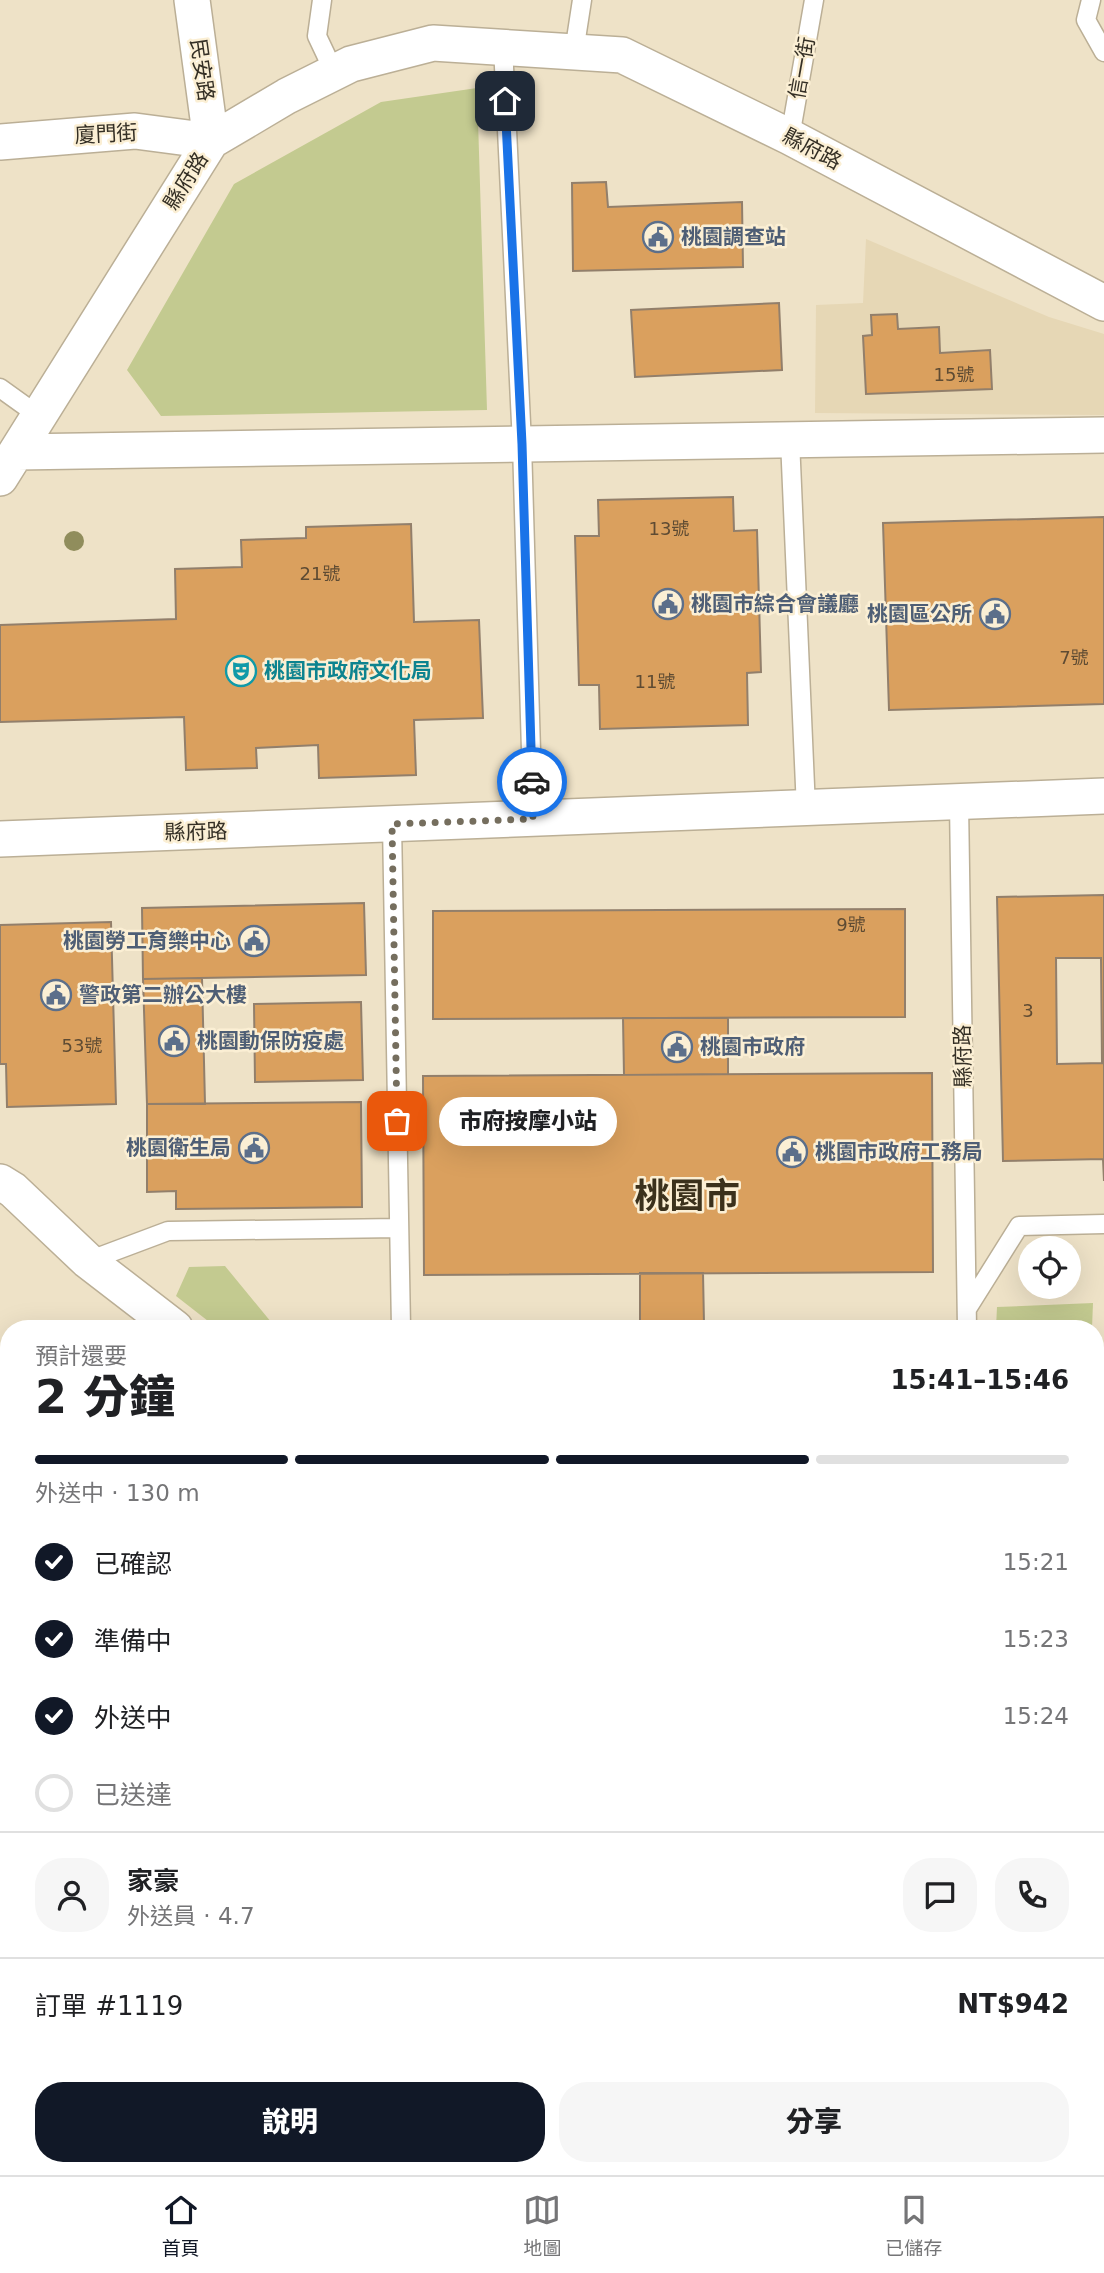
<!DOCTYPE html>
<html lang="zh-TW">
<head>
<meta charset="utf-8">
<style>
	body { margin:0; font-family:"DejaVu Sans","Noto Sans TC",sans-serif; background:#f6f6f6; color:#202124; height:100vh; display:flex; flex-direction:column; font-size:26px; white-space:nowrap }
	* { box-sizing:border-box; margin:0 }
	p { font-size:23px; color:#757577 }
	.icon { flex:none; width:38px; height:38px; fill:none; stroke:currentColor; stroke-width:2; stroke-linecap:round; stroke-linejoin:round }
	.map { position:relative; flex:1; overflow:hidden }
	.details { position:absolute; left:0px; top:1320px; width:1104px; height:856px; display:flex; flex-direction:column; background:#fff; border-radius:28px 28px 0 0; box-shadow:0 7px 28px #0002 }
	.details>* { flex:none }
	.fabs { position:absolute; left:1018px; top:1236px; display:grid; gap:14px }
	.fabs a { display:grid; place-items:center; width:63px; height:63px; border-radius:50%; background:#fff; box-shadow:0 7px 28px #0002; font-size:35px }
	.pin { position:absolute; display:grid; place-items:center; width:60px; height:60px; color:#fff; margin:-30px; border-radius:14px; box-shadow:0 4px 10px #0006 }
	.courier { position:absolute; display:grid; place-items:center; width:70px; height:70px; margin:-35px; border:5px solid #1a73e8; border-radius:50%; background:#fff; color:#222; box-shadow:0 2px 9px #0007 }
	.bubble { position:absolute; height:49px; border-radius:24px; background:#fff; box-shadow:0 7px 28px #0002; font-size:23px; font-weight:800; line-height:49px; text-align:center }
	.head em { font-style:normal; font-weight:800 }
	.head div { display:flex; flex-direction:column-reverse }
	.head { display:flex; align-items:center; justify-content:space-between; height:119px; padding:0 35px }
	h1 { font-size:46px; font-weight:800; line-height:52px }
	.bar { display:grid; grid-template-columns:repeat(4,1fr); gap:10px 7px; align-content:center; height:84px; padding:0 35px }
	.bar i { height:9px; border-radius:5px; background:#e0e0e0 }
	.bar .current { background:#111827 }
	.bar p { grid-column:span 4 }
	.line { display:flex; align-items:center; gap:18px; padding:0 35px; border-top:2px solid #e0e0e0 }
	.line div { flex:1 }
	.round { display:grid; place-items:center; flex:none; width:74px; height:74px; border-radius:28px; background:#f6f6f6 }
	ol { padding:0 35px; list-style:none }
	li { display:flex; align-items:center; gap:21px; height:77px }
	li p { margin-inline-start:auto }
	li .icon { padding:7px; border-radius:50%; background:#111827; color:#fff; stroke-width:4 }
	li:last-child { color:#757577 }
	li i { width:38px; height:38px; border:4px solid #e0e0e0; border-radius:50% }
	.primary-button { display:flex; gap:14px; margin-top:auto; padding:14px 35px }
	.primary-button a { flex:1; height:80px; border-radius:28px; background:#111827; color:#fff; font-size:28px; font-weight:800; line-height:80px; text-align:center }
	.primary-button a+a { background:#f6f6f6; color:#202124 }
	.menu { display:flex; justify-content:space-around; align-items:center; height:98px; border-top:2px solid #e0e0e0; background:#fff; font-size:19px; color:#757577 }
	.menu a { display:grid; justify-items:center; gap:4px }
	.menu .current { color:#111827 }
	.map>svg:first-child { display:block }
	.built { fill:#e6d7b5 }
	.green { fill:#c3ca90 }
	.building { fill:#daa05e; stroke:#927f6b; stroke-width:2; fill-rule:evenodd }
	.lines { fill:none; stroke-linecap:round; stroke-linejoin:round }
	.service-casing { stroke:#bbaf96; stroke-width:21 }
	.minor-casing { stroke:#bbaf96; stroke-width:38 }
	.primary-casing { stroke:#bbaf96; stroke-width:42 }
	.service { stroke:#fff; stroke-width:18 }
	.minor { stroke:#fff; stroke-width:35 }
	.primary { stroke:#fff; stroke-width:38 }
	.tree { fill:#908d5c }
	.done { stroke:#756e5e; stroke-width:7; stroke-dasharray:0 12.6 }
	.route { stroke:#1a73e8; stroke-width:9 }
	.labels { text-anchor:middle; stroke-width:5; stroke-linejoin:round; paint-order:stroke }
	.number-label { font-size:18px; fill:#5e4b33 }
	.street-label { font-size:21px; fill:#342f25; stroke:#fbefd4 }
	.service-label { font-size:21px; font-weight:bold; fill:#4e5e75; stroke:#fbefd4; text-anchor:start }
	.culture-label { font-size:21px; font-weight:bold; fill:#0d838f; stroke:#fbefd4; text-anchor:start }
	.town-label { font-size:35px; font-weight:bold; fill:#3b311c; stroke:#fbefd4 }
</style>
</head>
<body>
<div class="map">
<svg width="1104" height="2175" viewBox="0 0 1104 2175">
	<rect width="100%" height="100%" fill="#eee2c7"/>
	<!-- built -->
	<path class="built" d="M866 239 1049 317 1104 334V415L815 413 816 305 863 303Z
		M916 2167H987L980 2175H910Z"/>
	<!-- green -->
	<path class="green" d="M477 88 487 410 161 416 127 370 234 184 381 102Z
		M225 1266 276 1328H217L176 1296 189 1267Z
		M1093 1303 1092 1328H996L997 1307Z
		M1096 1396 1104 1406V1473L1096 1481Z"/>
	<!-- building -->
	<path class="building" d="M606 182 608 207 742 202 743 267 573 271 572 183Z
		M779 303 782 370 635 377 631 310Z
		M897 314 898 329 939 327 940 353 990 350 992 389 866 394 863 336 872 335 871 315Z
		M733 497 734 531 757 530 761 672 747 673 748 725 600 729 599 685H579L575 536H599L598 500Z
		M1104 517V704L889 710 883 523Z
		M411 524 414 622 479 620 483 718 414 720 416 775 319 778 318 745 256 748 257 768 186 770 184 717 0 722V625L176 619 175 569 242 567 241 540 306 538V527Z
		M1104 895V1181L1103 1159 1003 1161 997 897ZM1056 958H1101L1102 1063 1057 1064Z
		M364 903 366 975 143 979 142 908Z
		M905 909V1017L433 1019V911Z
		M111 922 116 1104 7 1107 6 1064H0V925Z
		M202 978 205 1104H147L143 979Z
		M361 1002 363 1080 255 1082 254 1004Z
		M623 1018H728V1074L624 1075Z
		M932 1073 933 1272 424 1275 423 1076Z
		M361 1102 362 1207 176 1209V1191L147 1192V1104Z
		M640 1273H703L704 1324H640Z
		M0 1653H3L9 1781V1840L0 1841Z
		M1098 1939H1104V2002H1100Z
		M124 2166H193V2175H125Z
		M958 2166H964L971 2172 969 2175H951Z"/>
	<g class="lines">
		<!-- service casing -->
		<g class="service-casing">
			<path id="service" d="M322 0 317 36 334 72
				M1091 0 1086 20 1104 52
				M503 46 522 444 533 819
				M574 52 582 0
				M790 137 814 0
				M0 388 39 416
				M790 440 806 809
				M959 803 967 1328
				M392 824 401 1328
				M88 1261 168 1231 399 1228
				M967 1309 1019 1226 1104 1224
				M0 1489 9 1517
				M528 2166 540 2175
				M842 2175 848 2166"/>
		</g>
		<!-- minor casing -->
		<g class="minor-casing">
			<path id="minor" d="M192 0 211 141
				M0 142 135 131 211 141
				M17 452 1104 435
				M0 478 211 141 287 96 351 64 433 43 622 55 790 137 1104 303
				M0 839 1104 796
				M0 1182 13 1190 88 1261 175 1328
				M1096 1505 1104 1497
				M266 2166 267 2175"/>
		</g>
		<!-- primary casing -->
		<g class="primary-casing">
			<path id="primary" d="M1096 1877H1104
				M0 1912H9
				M1035 2166 1048 2175"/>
		</g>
		<!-- service -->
		<use href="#service" class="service"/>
		<!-- minor -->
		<use href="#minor" class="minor"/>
		<!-- primary -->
		<use href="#primary" class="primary"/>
	</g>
	<!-- trees -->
	<circle class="tree" cx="74" cy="541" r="10"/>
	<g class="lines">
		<!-- done -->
		<path class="done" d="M397 1121 392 824 533 819 532 782"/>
		<!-- route -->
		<path class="route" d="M505 101 522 444 532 782"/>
	</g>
	<!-- icons -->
	<defs>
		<g id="civic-ring" transform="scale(1.575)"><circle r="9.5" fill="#fbefd4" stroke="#5c6f8a" stroke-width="1.5"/><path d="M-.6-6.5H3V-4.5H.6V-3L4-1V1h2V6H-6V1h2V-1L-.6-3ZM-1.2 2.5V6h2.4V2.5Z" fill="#5c6f8a"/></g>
		<g id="theatre-ring" transform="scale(1.575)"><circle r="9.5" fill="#fbefd4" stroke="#0f9aa8" stroke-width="1.5"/><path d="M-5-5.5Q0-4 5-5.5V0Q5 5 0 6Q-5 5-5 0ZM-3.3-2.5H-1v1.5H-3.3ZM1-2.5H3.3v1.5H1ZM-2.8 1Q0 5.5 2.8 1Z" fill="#0f9aa8"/></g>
	</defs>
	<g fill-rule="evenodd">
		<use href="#civic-ring" x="658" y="237"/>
		<use href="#civic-ring" x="668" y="604"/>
		<use href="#civic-ring" x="995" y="614"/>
		<use href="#theatre-ring" x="241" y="671"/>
		<use href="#civic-ring" x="254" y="941"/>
		<use href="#civic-ring" x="56" y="995"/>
		<use href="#civic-ring" x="174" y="1041"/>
		<use href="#civic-ring" x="677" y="1047"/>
		<use href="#civic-ring" x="254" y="1148"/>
		<use href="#civic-ring" x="792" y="1152"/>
	</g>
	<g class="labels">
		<!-- number labels -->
		<g class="number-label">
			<text x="954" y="381">15號</text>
			<text x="669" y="535">13號</text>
			<text x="320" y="580">21號</text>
			<text x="1074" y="664">7號</text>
			<text x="655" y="688">11號</text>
			<text x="851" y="931">9號</text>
			<text x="1028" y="1017">3</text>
			<text x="82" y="1052">53號</text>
		</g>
		<!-- street labels -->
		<g class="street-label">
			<text transform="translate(802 68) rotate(-80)" y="7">信一街</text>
			<text transform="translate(202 70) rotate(82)" y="7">民安路</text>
			<text transform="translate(106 134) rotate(-3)" y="7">廈門街</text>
			<text transform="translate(812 149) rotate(28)" y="7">縣府路</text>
			<text transform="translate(186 181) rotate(-58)" y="7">縣府路</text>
			<text transform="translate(196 832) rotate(-2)" y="7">縣府路</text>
			<text transform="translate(963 1056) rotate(-91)" y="7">縣府路</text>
		</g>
		<!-- service labels -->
		<g class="service-label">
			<text x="681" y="244">桃園調查站</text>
			<text x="691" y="611">桃園市綜合會議廳</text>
			<text x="972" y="621" text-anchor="end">桃園區公所</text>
			<text x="231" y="948" text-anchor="end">桃園勞工育樂中心</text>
			<text x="79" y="1002">警政第二辦公大樓</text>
			<text x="197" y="1048">桃園動保防疫處</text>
			<text x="700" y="1054">桃園市政府</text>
			<text x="231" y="1155" text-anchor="end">桃園衛生局</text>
			<text x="815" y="1159">桃園市政府工務局</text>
		</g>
		<!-- culture labels -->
		<g class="culture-label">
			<text x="264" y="678">桃園市政府文化局</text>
		</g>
		<!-- town labels -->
		<g class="town-label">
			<text x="687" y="1208">桃園市</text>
		</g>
	</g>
</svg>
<div class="fabs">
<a><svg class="icon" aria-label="locate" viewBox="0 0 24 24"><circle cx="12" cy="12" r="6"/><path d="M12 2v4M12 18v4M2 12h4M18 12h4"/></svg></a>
</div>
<div class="pin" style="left:397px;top:1121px;background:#ea580c"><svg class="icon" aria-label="bag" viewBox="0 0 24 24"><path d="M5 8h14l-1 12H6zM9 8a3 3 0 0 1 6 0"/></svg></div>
<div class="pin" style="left:505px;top:101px;background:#1f2937"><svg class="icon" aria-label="home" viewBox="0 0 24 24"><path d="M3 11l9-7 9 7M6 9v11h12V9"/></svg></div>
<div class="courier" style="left:532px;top:782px"><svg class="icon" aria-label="car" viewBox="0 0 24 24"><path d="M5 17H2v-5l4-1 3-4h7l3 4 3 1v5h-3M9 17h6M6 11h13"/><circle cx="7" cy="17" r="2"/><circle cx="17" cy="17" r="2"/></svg></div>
<div class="bubble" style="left:439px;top:1097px;width:178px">市府按摩小站</div>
<section class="details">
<div class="head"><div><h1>2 分鐘</h1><p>預計還要</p></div><em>15:41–15:46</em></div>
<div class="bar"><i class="current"></i><i class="current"></i><i class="current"></i><i></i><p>外送中 · 130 m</p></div>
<ol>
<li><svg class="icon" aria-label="check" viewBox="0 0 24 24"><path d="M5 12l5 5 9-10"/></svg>已確認<p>15:21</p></li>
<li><svg class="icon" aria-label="check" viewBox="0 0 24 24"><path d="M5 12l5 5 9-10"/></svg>準備中<p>15:23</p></li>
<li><svg class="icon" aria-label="check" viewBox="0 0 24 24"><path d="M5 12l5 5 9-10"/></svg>外送中<p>15:24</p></li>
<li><i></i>已送達</li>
</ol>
<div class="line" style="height:126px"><a class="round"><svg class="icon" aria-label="person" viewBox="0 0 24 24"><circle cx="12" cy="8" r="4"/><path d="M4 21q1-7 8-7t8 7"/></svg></a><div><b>家豪</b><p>外送員 · 4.7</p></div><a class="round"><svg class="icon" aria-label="chat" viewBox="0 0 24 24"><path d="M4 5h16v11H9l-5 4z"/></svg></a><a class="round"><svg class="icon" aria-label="phone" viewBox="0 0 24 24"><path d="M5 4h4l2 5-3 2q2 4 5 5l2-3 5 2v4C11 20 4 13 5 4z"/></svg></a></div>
<div class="line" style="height:91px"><div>訂單 #1119</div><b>NT$942</b></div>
<div class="primary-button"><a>說明</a><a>分享</a></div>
</section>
</div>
<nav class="menu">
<a class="current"><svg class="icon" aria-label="home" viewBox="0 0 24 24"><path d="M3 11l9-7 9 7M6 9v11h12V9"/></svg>首頁</a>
<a><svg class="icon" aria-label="map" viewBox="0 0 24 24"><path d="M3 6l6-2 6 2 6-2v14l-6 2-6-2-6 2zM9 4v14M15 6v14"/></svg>地圖</a>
<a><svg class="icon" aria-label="saved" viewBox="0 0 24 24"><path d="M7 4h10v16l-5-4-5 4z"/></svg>已儲存</a>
</nav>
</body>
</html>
